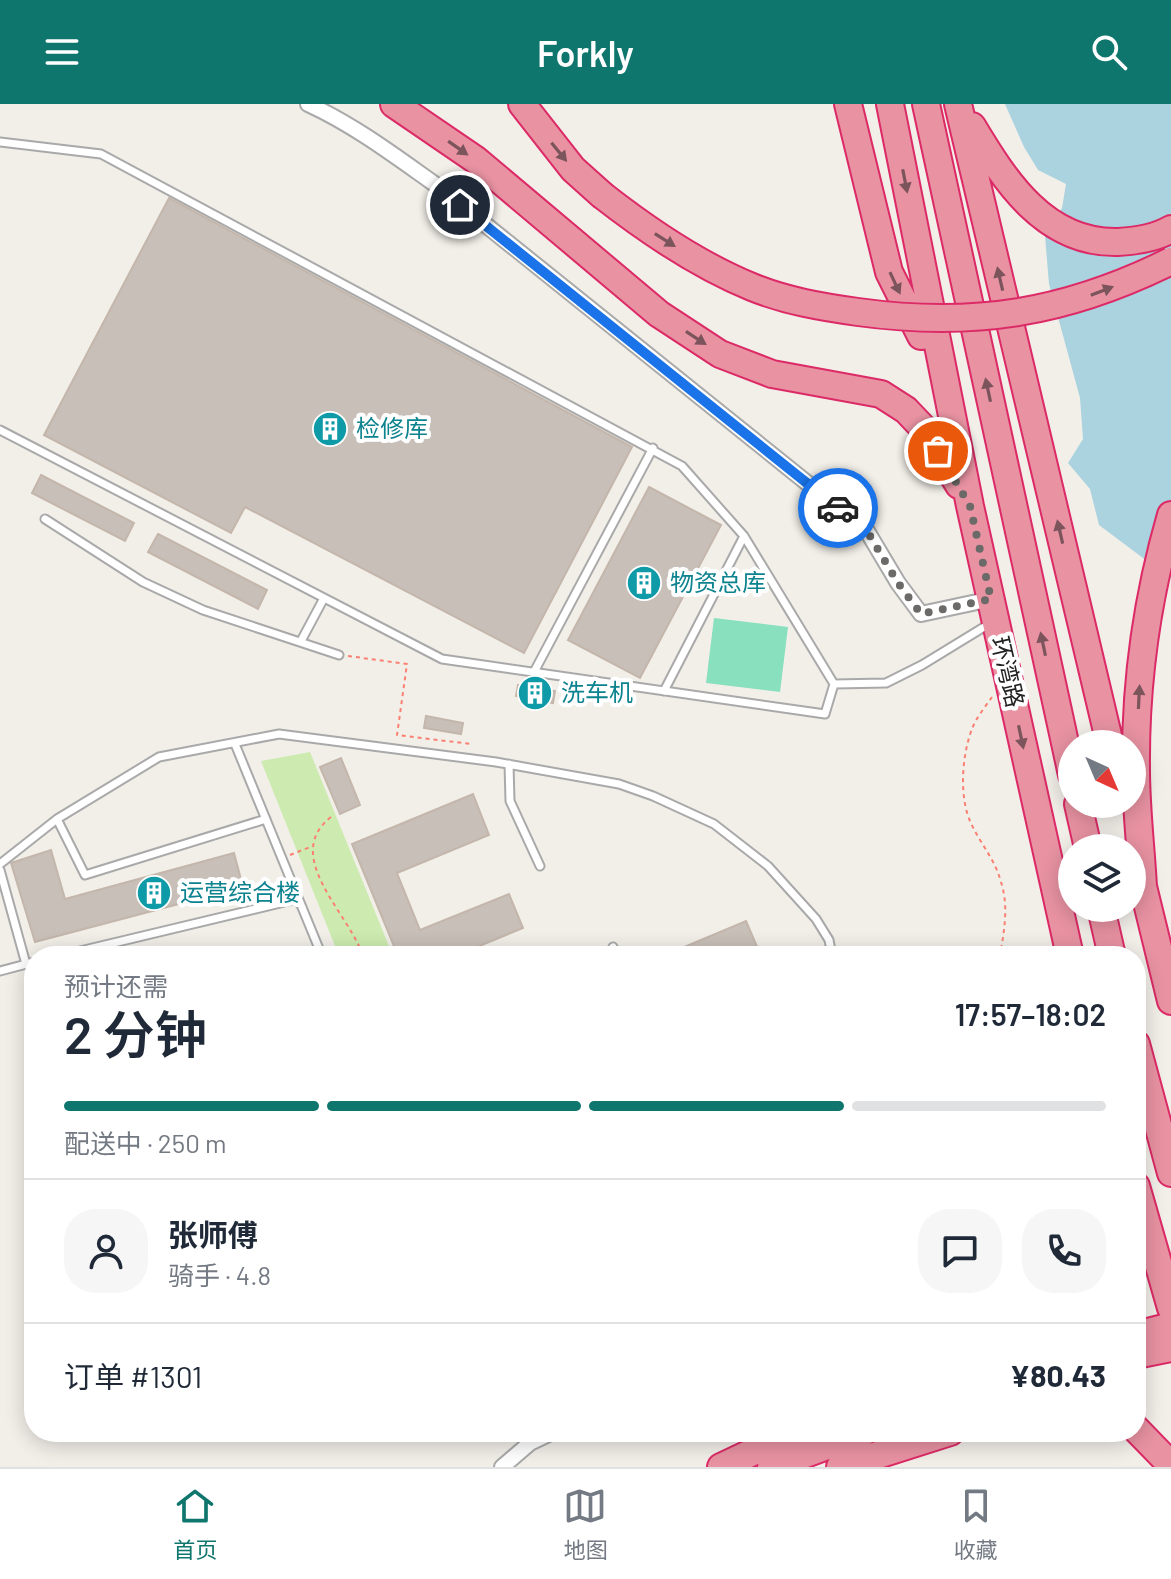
<!DOCTYPE html>
<html lang="zh">
<head>
<meta charset="utf-8">
<style>
	body { margin:0; font-family:Barlow,"Noto Sans SC",sans-serif; background:#f6f6f7; color:#1f2937; height:100vh; display:flex; flex-direction:column; font-size:30px; white-space:nowrap }
	* { box-sizing:border-box; margin:0 }
	p { font-size:26px; color:#747a83 }
	.icon { flex:none; width:44px; height:44px; fill:none; stroke:currentColor; stroke-width:2; stroke-linecap:round; stroke-linejoin:round }
	.map { position:relative; flex:1; overflow:hidden }
	.drawer { position:absolute; left:24px; top:842px; width:1122px; height:496px; display:flex; flex-direction:column; background:#fff; border-radius:32px; box-shadow:0 4px 20px #0003 }
	.drawer>* { flex:none }
	.needle { width:52px; rotate:136deg }
	.buttons { position:absolute; left:1058px; top:626px; display:grid; gap:16px }
	.buttons a { display:grid; place-items:center; width:88px; height:88px; border-radius:50%; background:#fff; box-shadow:0 4px 20px #0003; font-size:40px }
	.pin { position:absolute; display:grid; place-items:center; width:68px; height:68px; color:#fff; margin:-34px; border:4px solid #fff; border-radius:50%; box-shadow:0 2px 8px #0007 }
	.courier { position:absolute; display:grid; place-items:center; width:80px; height:80px; margin:-40px; border:6px solid #1a73e8; border-radius:50%; background:#fff; color:#222; box-shadow:0 2px 10px #0007 }
	.overview em { font-style:normal; font-weight:600 }
	.overview div { display:flex; flex-direction:column-reverse }
	.overview { display:flex; align-items:center; justify-content:space-between; height:136px; padding:0 40px }
	h1 { font-size:52px; font-weight:600; line-height:60px }
	.bar { display:grid; grid-template-columns:repeat(4,1fr); gap:12px 8px; align-content:center; height:96px; padding:0 40px }
	.bar i { height:10px; border-radius:6px; background:#e0e1e3 }
	.bar .on { background:#0f766e }
	.bar p { grid-column:span 4 }
	.line { display:flex; align-items:center; gap:20px; padding:0 40px; border-top:2px solid #e0e1e3 }
	.line div { flex:1 }
	.round { display:grid; place-items:center; flex:none; width:84px; height:84px; border-radius:32px; background:#f6f6f7 }
	header { display:flex; justify-content:space-between; align-items:center; height:104px; padding:0 40px; background:#0f766e; color:#fff; font-size:36px; font-weight:600 }
	.tab-bar { display:flex; justify-content:space-around; align-items:center; height:112px; border-top:2px solid #e0e1e3; background:#fff; font-size:22px; color:#747a83 }
	.tab-bar a { display:grid; justify-items:center; gap:4px }
	.tab-bar .on { color:#0f766e }
	.map>svg:first-child { display:block }
	.grass { fill:#cdebb0 }
	.pitch { fill:#88e0be }
	.water { fill:#aad3df }
	.building { fill:#c7bfb8; stroke:#c4b6ab; stroke-width:2 }
	.lines { fill:none; stroke-linecap:round; stroke-linejoin:round }
	.lane-casing { stroke:#a9a9a9; stroke-width:11 }
	.street-casing { stroke:#a9a9a9; stroke-width:18 }
	.highway-casing { stroke:#dc2a67; stroke-width:30 }
	.path { stroke:#fa8072; stroke-width:2; stroke-dasharray:4 4; stroke-linecap:butt }
	.lane { stroke:#fff; stroke-width:7 }
	.street { stroke:#fff; stroke-width:14 }
	.highway { stroke:#e892a2; stroke-width:26 }
	.highway-bridge-casing { stroke:#dc2a67; stroke-width:30; stroke-linecap:butt }
	.highway-bridge { stroke:#e892a2; stroke-width:26 }
	.oneway { fill:#7b545c }
	.done { stroke:#6b6a68; stroke-width:8; stroke-dasharray:0 14.4 }
	.route { stroke:#1a73e8; stroke-width:10 }
	.labels { text-anchor:middle; stroke-width:8; stroke-linejoin:round; paint-order:stroke }
	.culture-label { font-size:24px; fill:#0d838f; stroke:#fff; text-anchor:start }
	.street-label { font-size:24px; fill:#222; stroke:#fff }
</style>
</head>
<body>
<header><svg class="icon" aria-label="menu" viewBox="0 0 24 24"><path d="M4 6h16M4 12h16M4 18h16"/></svg>Forkly<svg class="icon" aria-label="search" viewBox="0 0 24 24"><circle cx="10" cy="10" r="6"/><path d="M15 15l6 6"/></svg></header>
<div class="map">
<svg width="1171" height="1363" viewBox="0 0 1171 1363">
	<rect width="100%" height="100%" fill="#f2efe9"/>
	<!-- grass -->
	<path class="grass" d="M310 648 393 852H339L261 657Z"/>
	<!-- pitch -->
	<path class="pitch" d="M714 514 788 523 780 588 706 579Z"/>
	<!-- water -->
	<path class="water" d="M1005 0H1171V475L1099 421 1090 385 1068 359 1083 335 1080 294 1049 180 1045 132 1062 104 1066 80 1038 66 1024 43Z"/>
	<!-- building -->
	<path class="building" d="M169 94 632 343 524 549 245 403 231 429 44 331Z
		M41 371 134 419 125 437 32 389Z
		M649 383 721 421 640 574 568 536Z
		M158 430 267 486 258 505 148 448Z
		M518 581 555 587 553 599 516 592Z
		M426 612 463 619 461 630 424 624Z
		M341 654 360 701 340 710 320 663Z
		M473 690 489 731 397 769 420 826 509 790 523 824 455 852H398L352 740Z
		M51 746 65 795 234 749 243 783 35 838 11 759Z
		M746 817 761 852H663Z"/>
	<g class="lines">
		<!-- lane casing -->
		<g class="lane-casing">
			<path id="lane" d="M0 38 101 50 682 362 744 432 834 580
				M0 326 442 555 825 610 834 580 886 579 922 561 989 520
				M45 415 143 478 203 506 339 551
				M301 537 324 494
				M534 568 653 344
				M664 587 744 432
				M235 640 322 852
				M509 660 510 697 540 762
				M57 715 159 653 279 630 496 658 619 680 653 692 714 720 768 762 816 815 829 836 832 852
				M0 760 57 715 85 771 266 715
				M0 766 26 860
				M613 843 617 852
				M59 852 297 795 302 803
				M0 867 34 858"/>
		</g>
		<!-- street casing -->
		<g class="street-casing">
			<path id="street" d="M308 0C354 21 395 52 436 81L867 427 898 479 921 510 991 495
				M502 1363 530 1339 553 1328"/>
		</g>
		<!-- highway casing -->
		<g class="highway-casing">
			<path id="highway" d="M394 0 476 56 659 210 720 250 772 270 881 290 906 306 925 326 959 381
				M522 0 573 65 602 91
				M848 0 889 168 921 232
				M890 0 970 402 1070 852
				M926 0 1072 671
				M958 0 1110 640
				M972 22C1005 77 1045 140 1118 138 1136 137 1156 134 1171 125
				M1078 700 1088 744
				M1139 766 1171 897
				M1143 783C1141 744 1136 705 1136 666 1135 580 1147 494 1171 411
				M1101 804 1112 852
				M1136 940 1171 1069
				M1136 1082 1171 1204
				M1136 1231 1171 1222
				M1136 1251 1171 1244
				M1136 1325 1171 1361
				M721 1363 795 1328
				M771 1363 864 1328
				M840 1363 950 1328"/>
		</g>
		<!-- path -->
		<path class="path" d="M348 552 407 560 397 631 471 640
			M992 593C985 603 976 614 972 625 962 651 959 691 970 717 979 738 995 755 1001 778 1009 803 1004 827 1000 852
			M331 713C281 752 349 809 363 852
			M290 751 310 743"/>
		<!-- lane -->
		<use href="#lane" class="lane"/>
		<!-- street -->
		<use href="#street" class="street"/>
		<!-- highway -->
		<use href="#highway" class="highway"/>
		<!-- highway-bridge casing -->
		<g class="highway-bridge-casing">
			<path id="highway-bridge" d="M602 91C648 127 698 161 752 183 786 197 822 203 858 208 974 224 1066 209 1171 157"/>
		</g>
		<!-- highway-bridge -->
		<use href="#highway-bridge" class="highway-bridge"/>
	</g>
	<!-- one-way arrows -->
	<defs><path id="oneway-solid" d="M-6-.8H1V-3.2L6.5 0L1 3.2V.8H-6Z" transform="scale(2)"/></defs>
	<g class="oneway">
		<use href="#oneway-solid" transform="translate(458 44) rotate(35)"/>
		<use href="#oneway-solid" transform="translate(559 48) rotate(51)"/>
		<use href="#oneway-solid" transform="translate(905 77) rotate(79)"/>
		<use href="#oneway-solid" transform="translate(665 136) rotate(32)"/>
		<use href="#oneway-solid" transform="translate(1000 175) rotate(-103)"/>
		<use href="#oneway-solid" transform="translate(895 179) rotate(65)"/>
		<use href="#oneway-solid" transform="translate(1102 187) rotate(-21)"/>
		<use href="#oneway-solid" transform="translate(696 234) rotate(33)"/>
		<use href="#oneway-solid" transform="translate(988 286) rotate(-102)"/>
		<use href="#oneway-solid" transform="translate(1060 428) rotate(-103)"/>
		<use href="#oneway-solid" transform="translate(1043 540) rotate(-102)"/>
		<use href="#oneway-solid" transform="translate(1139 593) rotate(-87)"/>
		<use href="#oneway-solid" transform="translate(1021 633) rotate(78)"/>
	</g>
	<g class="lines">
		<!-- done -->
		<path class="done" d="M838 404 867 427 898 479 921 510 991 495 970 402 938 347"/>
		<!-- route -->
		<path class="route" d="M460 101 838 404"/>
	</g>
	<!-- icons -->
	<defs>
		<g id="building-disc" transform="scale(1.8)"><circle r="9.5" fill="#0f9aa8" stroke="#fff"/><path d="M-4-6H4V6H1V3H-1V6H-4ZM-2.5-4.3h1.7v1.8h-1.7ZM.8-4.3h1.7v1.8H.8ZM-2.5-1h1.7V.8h-1.7ZM.8-1h1.7V.8H.8Z" fill="#fff"/></g>
	</defs>
	<g fill-rule="evenodd">
		<use href="#building-disc" x="330" y="325"/>
		<use href="#building-disc" x="644" y="479"/>
		<use href="#building-disc" x="535" y="589"/>
		<use href="#building-disc" x="154" y="789"/>
	</g>
	<g class="labels">
		<!-- culture labels -->
		<g class="culture-label">
			<text x="356" y="333">检修库</text>
			<text x="670" y="487">物资总库</text>
			<text x="561" y="597">洗车机</text>
			<text x="180" y="797">运营综合楼</text>
		</g>
		<!-- street labels -->
		<g class="street-label">
			<text transform="translate(1007 568) rotate(77)" y="8">环湾路</text>
		</g>
	</g>
</svg>
<div class="buttons">
<a><svg class="needle" viewBox="-14 -14 28 28"><path d="M0-13l5 13h-10z" fill="#e53935"/><path d="M0 13l5-13h-10z" fill="#747a83"/></svg></a>
<a><svg class="icon" aria-label="layers" viewBox="0 0 24 24"><path d="M12 4l9 5-9 5-9-5zM3 14l9 5 9-5"/></svg></a>
</div>
<div class="pin" style="left:938px;top:347px;background:#ea580c"><svg class="icon" aria-label="bag" viewBox="0 0 24 24"><path d="M5 8h14l-1 12H6zM9 8a3 3 0 0 1 6 0"/></svg></div>
<div class="pin" style="left:460px;top:101px;background:#1f2937"><svg class="icon" aria-label="home" viewBox="0 0 24 24"><path d="M3 11l9-7 9 7M6 9v11h12V9"/></svg></div>
<div class="courier" style="left:838px;top:404px"><svg class="icon" aria-label="car" viewBox="0 0 24 24"><path d="M5 17H2v-5l4-1 3-4h7l3 4 3 1v5h-3M9 17h6M6 11h13"/><circle cx="7" cy="17" r="2"/><circle cx="17" cy="17" r="2"/></svg></div>
<section class="drawer">
<div class="overview"><div><h1>2 分钟</h1><p>预计还需</p></div><em>17:57–18:02</em></div>
<div class="bar"><i class="on"></i><i class="on"></i><i class="on"></i><i></i><p>配送中 · 250 m</p></div>
<div class="line" style="height:144px"><a class="round"><svg class="icon" aria-label="person" viewBox="0 0 24 24"><circle cx="12" cy="8" r="4"/><path d="M4 21q1-7 8-7t8 7"/></svg></a><div><b>张师傅</b><p>骑手 · 4.8</p></div><a class="round"><svg class="icon" aria-label="chat" viewBox="0 0 24 24"><path d="M4 5h16v11H9l-5 4z"/></svg></a><a class="round"><svg class="icon" aria-label="phone" viewBox="0 0 24 24"><path d="M5 4h4l2 5-3 2q2 4 5 5l2-3 5 2v4C11 20 4 13 5 4z"/></svg></a></div>
<div class="line" style="height:104px"><div>订单 #1301</div><b>¥80.43</b></div>
</section>
</div>
<nav class="tab-bar">
<a class="on"><svg class="icon" aria-label="home" viewBox="0 0 24 24"><path d="M3 11l9-7 9 7M6 9v11h12V9"/></svg>首页</a>
<a><svg class="icon" aria-label="map" viewBox="0 0 24 24"><path d="M3 6l6-2 6 2 6-2v14l-6 2-6-2-6 2zM9 4v14M15 6v14"/></svg>地图</a>
<a><svg class="icon" aria-label="saved" viewBox="0 0 24 24"><path d="M7 4h10v16l-5-4-5 4z"/></svg>收藏</a>
</nav>
</body>
</html>
